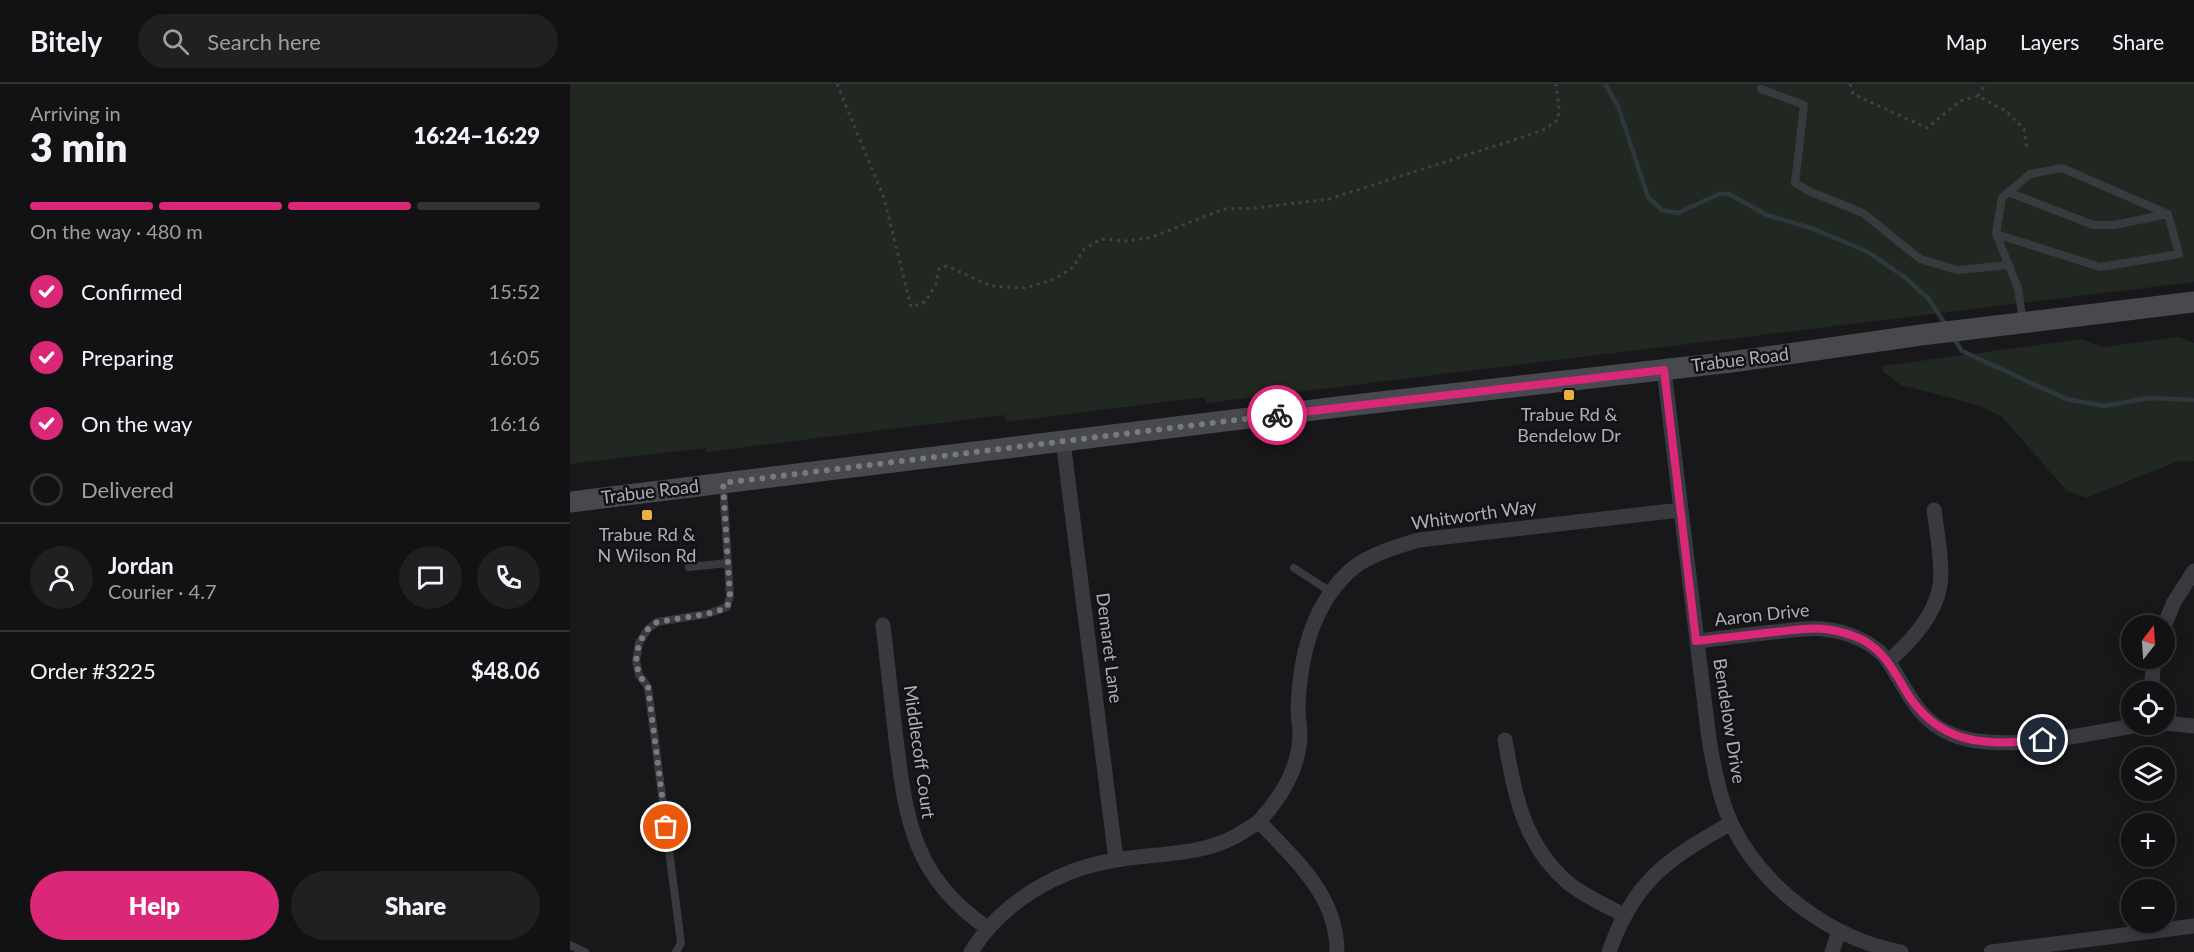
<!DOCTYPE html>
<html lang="en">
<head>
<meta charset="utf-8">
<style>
	body { margin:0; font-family:Lato,sans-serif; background:#1f2022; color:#f1f3f6; height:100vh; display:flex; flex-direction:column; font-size:22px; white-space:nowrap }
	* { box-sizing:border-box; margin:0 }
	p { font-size:20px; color:#9c9ea0 }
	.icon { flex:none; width:33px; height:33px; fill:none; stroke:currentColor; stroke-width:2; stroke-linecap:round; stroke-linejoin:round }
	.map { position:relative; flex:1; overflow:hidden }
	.panel { display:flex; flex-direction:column; background:#121214; width:570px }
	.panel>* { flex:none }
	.needle { width:39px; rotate:17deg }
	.buttons { position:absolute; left:1551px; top:531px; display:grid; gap:12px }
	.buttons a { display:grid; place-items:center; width:54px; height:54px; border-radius:50%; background:#121214; box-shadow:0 3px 15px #0003,0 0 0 2px #313234; font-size:30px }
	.pin { position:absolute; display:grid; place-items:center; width:51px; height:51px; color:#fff; margin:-26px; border:3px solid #fff; border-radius:50%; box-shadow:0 2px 6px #0007 }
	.courier { position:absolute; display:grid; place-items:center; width:60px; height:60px; margin:-30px; border:4px solid #db2777; border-radius:50%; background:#fff; color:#222; box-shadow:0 2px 8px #0007 }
	.summary em { font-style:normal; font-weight:800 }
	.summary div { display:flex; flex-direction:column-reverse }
	.summary { display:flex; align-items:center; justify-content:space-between; height:102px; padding:0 30px }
	h1 { font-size:39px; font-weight:800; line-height:45px }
	.bar { display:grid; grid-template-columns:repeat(4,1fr); gap:9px 6px; align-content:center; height:72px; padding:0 30px }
	.bar i { height:8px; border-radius:4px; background:#313234 }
	.bar .active { background:#db2777 }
	.bar p { grid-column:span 4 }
	.line { display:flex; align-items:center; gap:15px; padding:0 30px; border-top:2px solid #313234 }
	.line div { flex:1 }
	.round { display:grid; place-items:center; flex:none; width:63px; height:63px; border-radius:32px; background:#1f2022 }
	ol { padding:0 30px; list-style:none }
	li { display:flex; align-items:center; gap:18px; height:66px }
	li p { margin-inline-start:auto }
	li .icon { padding:6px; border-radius:50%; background:#db2777; color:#fff; stroke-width:4 }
	li:last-child { color:#9c9ea0 }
	li i { width:33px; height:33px; border:3px solid #313234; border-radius:50% }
	.button { display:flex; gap:12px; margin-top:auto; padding:12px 30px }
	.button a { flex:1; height:69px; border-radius:36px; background:#db2777; color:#fff; font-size:24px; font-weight:800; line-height:69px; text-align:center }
	.button a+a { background:#1f2022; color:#f1f3f6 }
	header { display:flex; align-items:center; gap:36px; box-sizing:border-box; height:84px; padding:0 30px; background:#121214; border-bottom:2px solid #313234 }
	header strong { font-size:28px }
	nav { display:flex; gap:33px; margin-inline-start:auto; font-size:21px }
	.search { width:420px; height:54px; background:#1f2022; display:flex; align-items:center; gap:15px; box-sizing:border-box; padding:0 21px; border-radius:33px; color:#9c9ea0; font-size:22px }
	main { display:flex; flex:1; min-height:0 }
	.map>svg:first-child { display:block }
	.green { fill:#202821 }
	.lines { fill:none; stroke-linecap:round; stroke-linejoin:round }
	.stream { stroke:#2e373e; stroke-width:4.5 }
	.path { stroke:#3f4146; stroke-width:3; stroke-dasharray:3 4.5; stroke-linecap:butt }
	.service { stroke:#393a3f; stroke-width:8 }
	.minor { stroke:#393a3f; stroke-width:15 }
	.secondary { stroke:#47494f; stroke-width:21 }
	.done { stroke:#787a81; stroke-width:6; stroke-dasharray:0 10.8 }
	.route { stroke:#db2777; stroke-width:8 }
	.poi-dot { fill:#ebb13f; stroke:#131315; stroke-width:2 }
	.labels { text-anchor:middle; stroke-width:5; stroke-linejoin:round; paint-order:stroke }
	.street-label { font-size:18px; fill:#abafb9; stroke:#131315 }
	.poi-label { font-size:18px; fill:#abafb9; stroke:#131315 }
</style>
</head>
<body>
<header>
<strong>Bitely</strong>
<div class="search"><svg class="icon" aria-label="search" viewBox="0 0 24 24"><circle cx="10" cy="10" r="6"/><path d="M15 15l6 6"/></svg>Search here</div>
<nav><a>Map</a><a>Layers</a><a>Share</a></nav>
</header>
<main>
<section class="panel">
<div class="summary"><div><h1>3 min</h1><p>Arriving in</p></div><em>16:24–16:29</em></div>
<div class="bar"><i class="active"></i><i class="active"></i><i class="active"></i><i></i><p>On the way · 480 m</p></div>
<ol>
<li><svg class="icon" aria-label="check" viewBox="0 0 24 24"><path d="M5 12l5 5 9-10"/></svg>Confirmed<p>15:52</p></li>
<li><svg class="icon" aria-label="check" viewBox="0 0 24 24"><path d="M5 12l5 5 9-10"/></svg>Preparing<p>16:05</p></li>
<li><svg class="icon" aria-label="check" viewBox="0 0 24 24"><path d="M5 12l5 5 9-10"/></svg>On the way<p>16:16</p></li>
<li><i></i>Delivered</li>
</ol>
<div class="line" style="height:108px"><a class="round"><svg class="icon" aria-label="person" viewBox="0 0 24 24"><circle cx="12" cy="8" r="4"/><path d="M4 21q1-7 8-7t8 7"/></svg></a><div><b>Jordan</b><p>Courier · 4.7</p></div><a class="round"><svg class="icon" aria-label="chat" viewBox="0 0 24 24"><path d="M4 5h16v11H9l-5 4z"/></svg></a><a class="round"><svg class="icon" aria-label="phone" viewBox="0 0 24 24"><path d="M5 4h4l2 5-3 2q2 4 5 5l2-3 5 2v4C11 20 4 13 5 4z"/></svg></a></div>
<div class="line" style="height:78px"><div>Order #3225</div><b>$48.06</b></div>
<div class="button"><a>Help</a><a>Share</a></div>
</section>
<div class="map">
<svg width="1624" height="868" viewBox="0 0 1624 868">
	<rect width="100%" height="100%" fill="#18181a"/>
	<!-- green -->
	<path class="green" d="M0 0H1624V198L636 319 634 313 436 338 434 331 136 368V364L0 380Z
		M1609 253 1624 259V377L1606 378 1516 414 1497 407 1431 332 1411 322 1331 301 1313 288 1312 282 1511 255 1532 263Z"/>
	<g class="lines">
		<!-- stream -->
		<path class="stream" d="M1035 0 1048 22 1078 113 1092 126 1108 129 1149 110H1159L1197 131 1244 145 1298 168 1333 192 1358 214 1376 241
			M1383 253 1392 267 1496 315 1534 322 1579 314 1624 316"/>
		<!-- path -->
		<path class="path" d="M267 0 314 114 341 223 355 218 366 200 369 185 377 182 421 202 455 204 485 195 503 183 514 165 531 155 558 157 582 153 654 125 686 124 759 115 950 54 973 46 988 36 989 22 986 0
			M1280 0 1283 10 1357 44 1390 17 1408 12 1436 27 1454 45 1457 65
			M1408 12 1415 0"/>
		<!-- service -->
		<path class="service" d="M1191 5 1234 21 1225 99 1241 108 1293 129 1350 175 1387 186 1439 181
			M1438 108 1523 141H1544L1598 130
			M1426 150 1530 183 1609 170 1598 130 1492 84 1460 90 1432 114 1426 150 1448 204 1453 238
			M119 483 158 479
			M724 484 761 508
			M0 861 15 868
			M106 868 111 859 78 603 69 591 66 577 69 559 78 545 87 538 137 530 157 523 160 512 153 402"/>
		<!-- minor -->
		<path class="minor" d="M1094 286 1139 655C1144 683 1149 713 1161 739 1192 804 1261 855 1331 868
			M493 357 546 776
			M313 541C317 579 322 617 326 655 336 738 344 793 417 844
			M1594 542 1604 518 1624 487
			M1127 557C1152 554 1178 551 1203 548 1220 547 1237 543 1253 545 1277 547 1307 559 1320 580 1337 607 1349 637 1381 650 1431 671 1521 649 1574 640
			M1319 577C1341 557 1365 532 1370 501 1373 480 1367 448 1364 426
			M1581 608 1584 574
			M1594 639 1624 642
			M935 656C945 711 953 759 997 798 1014 812 1035 821 1054 831
			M689 737C725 777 767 810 767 868
			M401 868C432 818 488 785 546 776 592 768 636 773 676 746 681 743 687 740 691 735 712 712 729 683 730 651 730 642 728 633 728 623 730 572 742 519 783 484 801 470 828 462 849 456L1110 426
			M1039 868C1064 796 1098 775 1161 739
			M1262 868 1269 847
			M1421 868 1624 842"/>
		<!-- secondary -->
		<path class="secondary" d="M0 418 776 322 1161 278 1351 251 1624 218"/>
	</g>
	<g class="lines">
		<!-- done -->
		<path class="done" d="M96 743 78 603 69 591 66 577 69 559 78 545 87 538 137 530 157 524 160 512 153 399 707 331"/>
		<!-- route -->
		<path class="route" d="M707 331 1094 286 1126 557C1152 554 1178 551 1204 548 1220 547 1238 543 1254 545 1266 546 1282 551 1293 556 1313 567 1323 585 1334 604 1367 661 1413 662 1473 656"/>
	</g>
	<!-- markers -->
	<g class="poi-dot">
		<rect x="993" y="305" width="12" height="12" rx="3"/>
		<rect x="71" y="425" width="12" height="12" rx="3"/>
	</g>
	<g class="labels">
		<!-- street labels -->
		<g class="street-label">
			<text transform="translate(1170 276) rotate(-7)" y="6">Trabue Road</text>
			<text transform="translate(80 408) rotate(-7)" y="6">Trabue Road</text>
			<text transform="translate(904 431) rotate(-8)" y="6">Whitworth Way</text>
			<text transform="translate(1192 531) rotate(-6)" y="6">Aaron Drive</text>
			<text transform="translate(539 564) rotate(83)" y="6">Demaret Lane</text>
			<text transform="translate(1159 637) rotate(81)" y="6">Bendelow Drive</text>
			<text transform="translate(349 668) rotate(82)" y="6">Middlecoff Court</text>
		</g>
		<!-- poi labels -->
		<g class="poi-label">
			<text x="999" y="337">Trabue Rd &amp;<tspan x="999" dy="21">Bendelow Dr</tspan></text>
			<text x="77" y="457">Trabue Rd &amp;<tspan x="77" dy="21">N Wilson Rd</tspan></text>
		</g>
	</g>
</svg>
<div class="buttons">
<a><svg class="needle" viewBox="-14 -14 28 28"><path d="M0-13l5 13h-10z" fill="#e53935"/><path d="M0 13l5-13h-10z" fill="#9c9ea0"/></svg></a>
<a><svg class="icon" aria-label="locate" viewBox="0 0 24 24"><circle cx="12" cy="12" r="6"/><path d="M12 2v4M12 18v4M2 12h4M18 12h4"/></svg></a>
<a><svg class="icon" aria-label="layers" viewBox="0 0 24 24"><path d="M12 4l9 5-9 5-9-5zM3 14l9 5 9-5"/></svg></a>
<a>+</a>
<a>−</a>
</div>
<div class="pin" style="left:96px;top:743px;background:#ea580c"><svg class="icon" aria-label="bag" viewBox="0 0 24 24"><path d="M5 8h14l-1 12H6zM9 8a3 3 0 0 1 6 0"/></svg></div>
<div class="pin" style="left:1473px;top:656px;background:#1f2937"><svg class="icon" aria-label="home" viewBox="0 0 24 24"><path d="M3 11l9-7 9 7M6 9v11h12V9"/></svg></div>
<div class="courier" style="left:707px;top:331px"><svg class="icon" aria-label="bike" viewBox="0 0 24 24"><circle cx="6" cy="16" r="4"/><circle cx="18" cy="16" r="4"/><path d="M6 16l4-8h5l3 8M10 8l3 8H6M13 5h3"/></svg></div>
</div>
</main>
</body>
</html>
